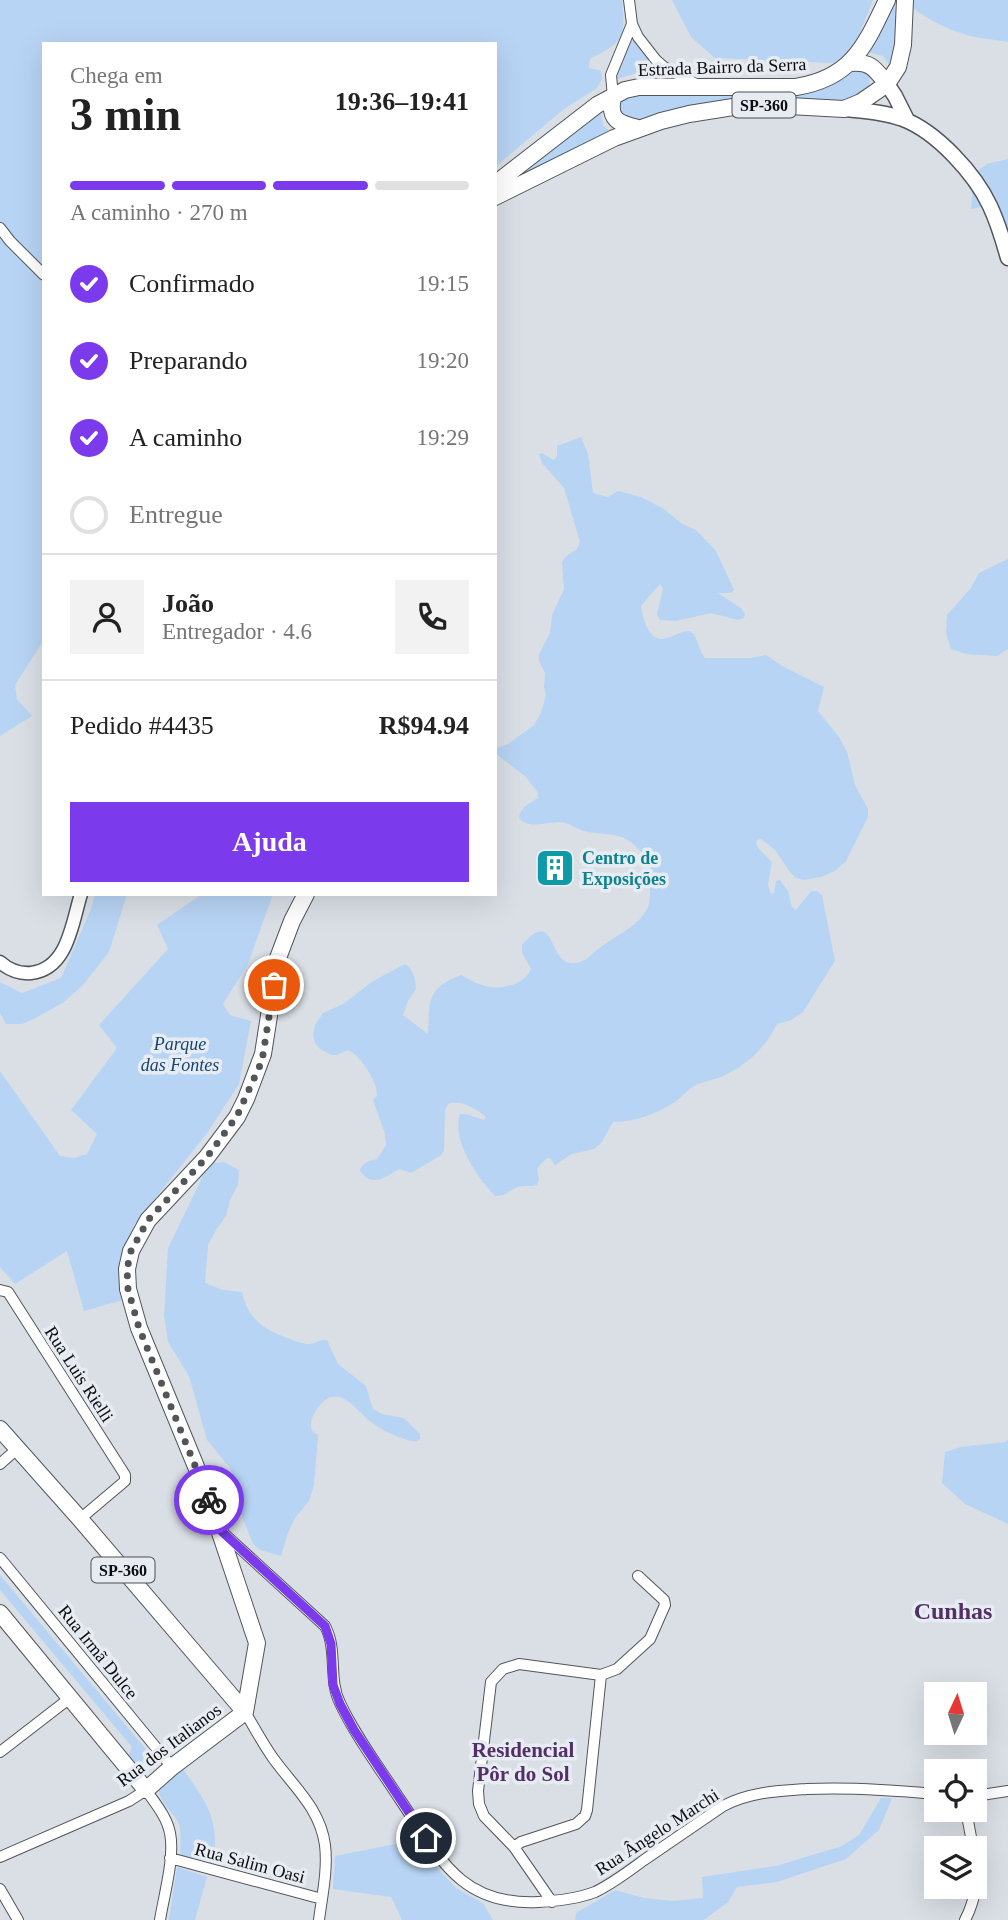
<!DOCTYPE html>
<html lang="pt">
<head>
<meta charset="utf-8">
<style>
	body { margin:0; font-family:Georgia,serif; background:#f2f2f2; color:#222; height:100vh; display:flex; flex-direction:column; font-size:26px; white-space:nowrap }
	* { box-sizing:border-box; margin:0 }
	p { font-size:23px; color:#767676 }
	.icon { flex:none; width:38px; height:38px; fill:none; stroke:currentColor; stroke-width:2; stroke-linecap:round; stroke-linejoin:round }
	.map { position:relative; flex:1; overflow:hidden }
	.side { position:absolute; left:42px; top:42px; width:455px; height:854px; display:flex; flex-direction:column; background:#fff; border-radius:0px; box-shadow:0 7px 28px #0002 }
	.side>* { flex:none }
	.needle { width:46px; rotate:4deg }
	.tools { position:absolute; left:924px; top:1682px; display:grid; gap:14px }
	.tools a { display:grid; place-items:center; width:63px; height:63px; border-radius:0px; background:#fff; box-shadow:0 7px 28px #0002; font-size:35px }
	.pin { position:absolute; display:grid; place-items:center; width:60px; height:60px; color:#fff; margin:-30px; border:4px solid #fff; border-radius:50%; box-shadow:0 2px 7px #0007 }
	.courier { position:absolute; display:grid; place-items:center; width:70px; height:70px; margin:-35px; border:5px solid #7c3aed; border-radius:50%; background:#fff; color:#222; box-shadow:0 2px 9px #0007 }
	.summary em { font-style:normal; font-weight:700 }
	.summary div { display:flex; flex-direction:column-reverse }
	.summary { display:flex; align-items:center; justify-content:space-between; height:119px; padding:0 28px }
	h1 { font-size:46px; font-weight:700; line-height:52px }
	.bar { display:grid; grid-template-columns:repeat(4,1fr); gap:10px 7px; align-content:center; height:84px; padding:0 28px }
	.bar i { height:9px; border-radius:5px; background:#e0e0e0 }
	.bar .selected { background:#7c3aed }
	.bar p { grid-column:span 4 }
	.line { display:flex; align-items:center; gap:18px; padding:0 28px; border-top:2px solid #e0e0e0 }
	.line div { flex:1 }
	.round { display:grid; place-items:center; flex:none; width:74px; height:74px; border-radius:0px; background:#f2f2f2 }
	ol { padding:0 28px; list-style:none }
	li { display:flex; align-items:center; gap:21px; height:77px }
	li p { margin-inline-start:auto }
	li .icon { padding:7px; border-radius:50%; background:#7c3aed; color:#fff; stroke-width:4 }
	li:last-child { color:#767676 }
	li i { width:38px; height:38px; border:4px solid #e0e0e0; border-radius:50% }
	.primary-button { display:flex; gap:14px; margin-top:auto; padding:14px 28px }
	.primary-button a { flex:1; height:80px; border-radius:0px; background:#7c3aed; color:#fff; font-size:28px; font-weight:700; line-height:80px; text-align:center }
	.map>svg:first-child { display:block }
	.green { fill:#b8d4f4 }
	.lines { fill:none; stroke-linecap:round; stroke-linejoin:round }
	.minor-casing { stroke:#51565b; stroke-width:12 }
	.tertiary-casing { stroke:#51565b; stroke-width:15 }
	.secondary-casing { stroke:#51565b; stroke-width:17 }
	.primary-casing { stroke:#51565b; stroke-width:18 }
	.minor { stroke:#fff; stroke-width:10 }
	.tertiary { stroke:#fff; stroke-width:12 }
	.secondary { stroke:#fff; stroke-width:14 }
	.primary { stroke:#fff; stroke-width:16 }
	.done { stroke:#525659; stroke-width:7; stroke-dasharray:0 12.6 }
	.route { stroke:#7c3aed; stroke-width:9 }
	.labels { text-anchor:middle; stroke-width:7; stroke-linejoin:round; paint-order:stroke }
	.shield { fill:#e7ecf2; stroke:#4c4f52; stroke-width:2 }
	.shield-label { font-size:16px; font-weight:bold; fill:#0a0c0e }
	.street-label { font-size:18px; fill:#0a0c0e; stroke:#e7ecf2 }
	.culture-label { font-size:18px; font-weight:bold; fill:#0d838f; stroke:#e7ecf2; text-anchor:start }
	.park-label { font-size:18px; font-style:italic; fill:#154573; stroke:#e7ecf2 }
	.quarter-label { font-size:21px; font-weight:bold; fill:#522f67; stroke:#e7ecf2 }
	.district-label { font-size:24px; font-weight:bold; fill:#522f67; stroke:#e7ecf2 }
</style>
</head>
<body>
<div class="map">
<svg width="1008" height="1920" viewBox="0 0 1008 1920">
	<rect width="100%" height="100%" fill="#d9dfe5"/>
	<!-- green -->
	<path class="green" d="M0 0H622C626 37 624 42 590 59L589 68 601 71 602 79 597 88 564 109 495 167V44H44V640L15 685 17 699 32 716 0 736Z
		M672 0H873L858 38 848 53 833 63 715 58 691 37Z
		M895 0 898 55 891 68 883 56 868 52 877 39Z
		M907 0H1008V42C994 39 978 39 964 34 949 30 914 14 907 0Z
		M632 40 636 42 656 67V71L653 73 633 74 617 79 616 72 629 41Z
		M859 68C868 73 871 76 869 87L854 100 640 124 624 121 618 108C623 98 627 95 638 93L796 92 851 69Z
		M601 113 603 125 610 132 507 183 587 119Z
		M1008 159V253L991 201 981 207 971 209 974 173 987 164Z
		M581 437 588 454 593 493 608 497 618 491 641 497 664 509 681 523 696 530 716 551 734 590 731 593H718L742 609 745 614 744 618 738 620 711 613 676 621 660 620 657 614 663 588 660 584 641 606C643 619 649 644 667 638 676 635 681 631 690 631 700 639 697 649 705 658H751L766 655 784 667 824 687 818 711 839 737 847 752 855 785 868 809V817L846 861 835 871 821 877 804 880 796 878 790 872 775 850 761 839 757 840 756 843 759 849 772 862 768 885 771 894 774 893 776 881 780 880 788 891 792 907 796 910 811 891H817L822 895 835 961 803 1012 791 1020 777 1024C766 1047 746 1066 723 1076 714 1080 705 1081 696 1085 688 1089 682 1097 675 1102 656 1114 635 1122 613 1122L602 1142 594 1149 572 1154 555 1165 550 1158H547L537 1168 539 1180 537 1185C530 1187 524 1185 518 1187 508 1190 508 1196 495 1196 478 1178 451 1141 460 1114H466L484 1120 486 1117C476 1108 463 1101 449 1103L445 1110 444 1151 440 1156 411 1173 399 1169C384 1178 373 1188 360 1171 362 1162 369 1161 377 1159L386 1145 385 1134 373 1100 377 1096C378 1082 360 1055 348 1050L337 1055H332L320 1049 315 1043 313 1036 315 1025 323 1013 343 1004 373 981 405 964C414 970 415 979 416 989L408 1001 403 1015 428 1034C430 1002 425 989 461 975 468 978 474 983 482 985 498 991 524 986 531 969L522 953V945C555 907 548 960 570 963 584 965 591 954 602 946 617 935 643 924 649 904 650 899 650 893 650 888 652 873 652 864 642 853 622 829 610 837 584 831 576 829 568 822 559 822 546 822 529 830 519 818 520 807 530 803 538 798V793L526 777 495 753 497 748 508 744 534 725 541 713 546 695 544 687 545 673 539 661V654L550 633 552 615 564 589 562 562 566 556 577 549 580 542 564 488 542 463 539 454 541 453 554 460 557 456V446Z
		M1008 559V649L997 656 966 654 951 649 946 633 947 615 971 588 979 573Z
		M95 894H127L109 952 83 985 64 1002 34 1019 22 1024H6L0 1013V982L22 993 61 978 91 909Z
		M202 894H273L248 964 223 1004 230 1015 251 1021 239 1084 208 1132 134 1225 127 1247 123 1272V1300L84 1311 67 1251 15 1284 0 1267V1071L60 1156 74 1158 87 1154 97 1134 71 1110 117 1048 99 1025 168 949 157 925Z
		M224 1162 239 1170 238 1185 230 1200 226 1216 216 1230 208 1245 205 1283 223 1290 242 1292C248 1320 265 1330 290 1339 295 1341 301 1343 306 1344 314 1345 319 1339 327 1340L338 1364 366 1386 373 1409 382 1414 404 1418 420 1434V1439L416 1442C402 1439 386 1433 374 1424 355 1411 338 1378 316 1410 312 1417 309 1423 312 1431L318 1435 314 1485 309 1501 295 1518 288 1533 281 1556 260 1550 253 1544 239 1508 237 1489 230 1468 207 1440 189 1376 168 1342 164 1316 168 1248 201 1180 203 1173 202 1172 208 1164Z
		M1008 1440V1524L965 1504 942 1483 945 1452 961 1447 1005 1442Z
		M0 1575 154 1759V1762L143 1771 128 1756 132 1747 0 1590Z
		M183 1769C208 1805 220 1819 213 1866L181 1856C179 1844 183 1834 178 1822 172 1811 158 1801 159 1788Z
		M881 1798H892L879 1830 846 1859 777 1882 737 1887 728 1902 704 1920H575L576 1913 615 1890 644 1898 673 1901 703 1898 702 1877 776 1866 842 1846 859 1835Z
		M410 1841 430 1860 456 1888 483 1903 493 1920H402L391 1897 333 1889 335 1856Z
		M177 1867 207 1877 195 1920H169Z"/>
	<g class="lines">
		<!-- minor casing -->
		<g class="minor-casing">
			<path id="minor" d="M629 0 632 24 638 37 656 60 664 67 696 84
				M613 97 611 75 632 24
				M0 228 10 241 44 275
				M0 1290 8 1292 125 1475V1481L80 1519
				M0 1464 17 1449
				M221 1531 325 1626C338 1650 328 1679 340 1703 356 1737 379 1767 399 1798 438 1855 459 1906 538 1902 557 1901 577 1899 595 1892 612 1884 629 1871 644 1860 670 1842 697 1824 723 1806 750 1792 777 1791 807 1789 850 1787 893 1790 936 1794
				M0 1558 172 1767
				M245 1712C254 1727 263 1744 273 1758 293 1786 320 1808 325 1845 328 1870 322 1896 319 1920
				M0 1752 70 1698
				M975 1796 1008 1791
				M966 1810 973 1848
				M514 1847 521 1842 576 1824 585 1816 587 1810 601 1675 617 1669 650 1639 665 1605 664 1600 638 1576
				M0 1857 129 1801 146 1790C155 1803 167 1817 170 1833 175 1857 164 1895 160 1920
				M170 1858 322 1899
				M0 1889 18 1920
				M552 1902 514 1847 484 1816 479 1804 478 1791 491 1682 503 1669 519 1664 601 1675
				M965 1920C975 1901 980 1875 975 1854"/>
		</g>
		<!-- tertiary casing -->
		<g class="tertiary-casing">
			<path id="tertiary" d="M0 962C9 970 18 974 31 973 68 969 72 923 81 894"/>
		</g>
		<!-- secondary casing -->
		<g class="secondary-casing">
			<path id="secondary" d="M887 84 895 96 907 120
				M844 109C864 111 884 112 903 119 937 132 975 174 990 206 998 223 1003 240 1008 258"/>
		</g>
		<!-- primary casing -->
		<g class="primary-casing">
			<path id="primary" d="M850 63C871 61 875 69 887 84
				M613 97C608 120 618 123 638 128
				M495 184 597 105 625 90 639 87H796C852 78 865 46 887 0
				M495 197 614 138 661 121 689 114 733 107 771 105 844 109 861 102 887 84 898 67 903 45 905 0
				M0 1429 80 1519 245 1712
				M0 1613 146 1790 172 1767 245 1712
				M245 1712 257 1643 206 1491 139 1328 128 1289 127 1269 131 1251 148 1220 207 1157 237 1117 246 1099 263 1054 278 958 292 921 306 894"/>
		</g>
		<!-- minor -->
		<use href="#minor" class="minor"/>
		<!-- tertiary -->
		<use href="#tertiary" class="tertiary"/>
		<!-- secondary -->
		<use href="#secondary" class="secondary"/>
		<!-- primary -->
		<use href="#primary" class="primary"/>
	</g>
	<g class="lines">
		<!-- done -->
		<path class="done" d="M209 1500 139 1328 128 1289 127 1269 131 1251 148 1220 207 1157 237 1116 262 1061 274 985"/>
		<!-- route -->
		<path class="route" d="M209 1500 218 1528 325 1626 331 1644 333 1685 340 1704 354 1730 426 1838"/>
	</g>
	<!-- icons -->
	<defs>
		<g id="building-square" transform="scale(2.0125)"><rect x="-9" y="-9" width="18" height="18" rx="4" fill="#0f9aa8" stroke="#e7ecf2"/><path d="M-4-6H4V6H1V3H-1V6H-4ZM-2.5-4.3h1.7v1.8h-1.7ZM.8-4.3h1.7v1.8H.8ZM-2.5-1h1.7V.8h-1.7ZM.8-1h1.7V.8H.8Z" fill="#fff"/></g>
	</defs>
	<g fill-rule="evenodd">
		<use href="#building-square" x="555" y="868"/>
	</g>
	<g class="labels">
		<!-- shield labels -->
		<g class="shield">
			<rect x="732.5" y="92.5" width="63" height="25" rx="5"/>
			<rect x="91.5" y="1557.5" width="63" height="25" rx="5"/>
		</g>
		<g class="shield-label">
			<text x="764" y="111">SP-360</text>
			<text x="123" y="1576">SP-360</text>
		</g>
		<!-- street labels -->
		<g class="street-label">
			<text transform="translate(722 67) rotate(-2)" y="6">Estrada Bairro da Serra</text>
			<text transform="translate(79 1374) rotate(57)" y="6">Rua Luis Rielli</text>
			<text transform="translate(98 1652) rotate(51)" y="6">Rua Irmã Dulce</text>
			<text transform="translate(169 1745) rotate(-37)" y="6">Rua dos Italianos</text>
			<text transform="translate(657 1832) rotate(-33)" y="6">Rua Ângelo Marchi</text>
			<text transform="translate(250 1863) rotate(15)" y="6">Rua Salim Oasi</text>
		</g>
		<!-- culture labels -->
		<g class="culture-label">
			<text x="582" y="864">Centro de<tspan x="582" dy="21">Exposições</tspan></text>
		</g>
		<!-- park labels -->
		<g class="park-label">
			<text x="180" y="1050">Parque<tspan x="180" dy="21">das Fontes</tspan></text>
		</g>
		<!-- quarter labels -->
		<g class="quarter-label">
			<text x="523" y="1757">Residencial<tspan x="523" dy="24">Pôr do Sol</tspan></text>
		</g>
		<!-- district labels -->
		<g class="district-label">
			<text x="953" y="1619">Cunhas</text>
		</g>
	</g>
</svg>
<div class="tools">
<a><svg class="needle" viewBox="-14 -14 28 28"><path d="M0-13l5 13h-10z" fill="#e53935"/><path d="M0 13l5-13h-10z" fill="#767676"/></svg></a>
<a><svg class="icon" aria-label="locate" viewBox="0 0 24 24"><circle cx="12" cy="12" r="6"/><path d="M12 2v4M12 18v4M2 12h4M18 12h4"/></svg></a>
<a><svg class="icon" aria-label="layers" viewBox="0 0 24 24"><path d="M12 4l9 5-9 5-9-5zM3 14l9 5 9-5"/></svg></a>
</div>
<div class="pin" style="left:274px;top:985px;background:#ea580c"><svg class="icon" aria-label="bag" viewBox="0 0 24 24"><path d="M5 8h14l-1 12H6zM9 8a3 3 0 0 1 6 0"/></svg></div>
<div class="pin" style="left:426px;top:1838px;background:#1f2937"><svg class="icon" aria-label="home" viewBox="0 0 24 24"><path d="M3 11l9-7 9 7M6 9v11h12V9"/></svg></div>
<div class="courier" style="left:209px;top:1500px"><svg class="icon" aria-label="bike" viewBox="0 0 24 24"><circle cx="6" cy="16" r="4"/><circle cx="18" cy="16" r="4"/><path d="M6 16l4-8h5l3 8M10 8l3 8H6M13 5h3"/></svg></div>
<section class="side">
<div class="summary"><div><h1>3 min</h1><p>Chega em</p></div><em>19:36–19:41</em></div>
<div class="bar"><i class="selected"></i><i class="selected"></i><i class="selected"></i><i></i><p>A caminho · 270 m</p></div>
<ol>
<li><svg class="icon" aria-label="check" viewBox="0 0 24 24"><path d="M5 12l5 5 9-10"/></svg>Confirmado<p>19:15</p></li>
<li><svg class="icon" aria-label="check" viewBox="0 0 24 24"><path d="M5 12l5 5 9-10"/></svg>Preparando<p>19:20</p></li>
<li><svg class="icon" aria-label="check" viewBox="0 0 24 24"><path d="M5 12l5 5 9-10"/></svg>A caminho<p>19:29</p></li>
<li><i></i>Entregue</li>
</ol>
<div class="line" style="height:126px"><a class="round"><svg class="icon" aria-label="person" viewBox="0 0 24 24"><circle cx="12" cy="8" r="4"/><path d="M4 21q1-7 8-7t8 7"/></svg></a><div><b>João</b><p>Entregador · 4.6</p></div><a class="round"><svg class="icon" aria-label="phone" viewBox="0 0 24 24"><path d="M5 4h4l2 5-3 2q2 4 5 5l2-3 5 2v4C11 20 4 13 5 4z"/></svg></a></div>
<div class="line" style="height:91px"><div>Pedido #4435</div><b>R$94.94</b></div>
<div class="primary-button"><a>Ajuda</a></div>
</section>
</div>
</body>
</html>
